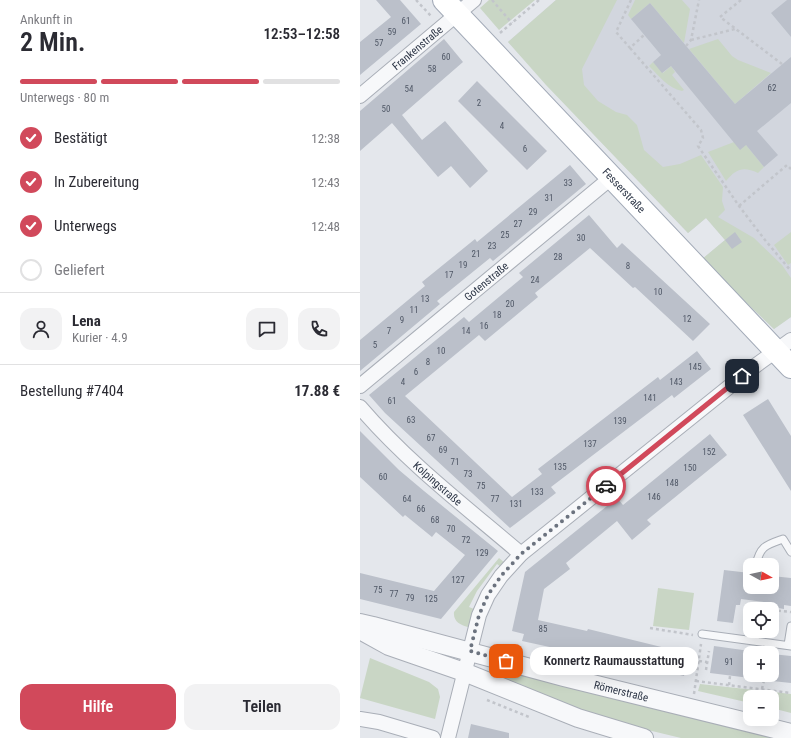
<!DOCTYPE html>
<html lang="de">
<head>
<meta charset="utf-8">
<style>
	body { margin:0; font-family:"Roboto Condensed",sans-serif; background:#f2f2f3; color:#2b2b33; height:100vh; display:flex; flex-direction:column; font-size:15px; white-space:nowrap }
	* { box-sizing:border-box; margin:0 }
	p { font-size:13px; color:#7c7c81 }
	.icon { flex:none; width:22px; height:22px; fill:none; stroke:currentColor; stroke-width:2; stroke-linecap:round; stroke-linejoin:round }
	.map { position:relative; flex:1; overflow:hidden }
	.sheet { display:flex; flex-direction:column; background:#fff; width:360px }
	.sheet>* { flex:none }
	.needle { width:26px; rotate:98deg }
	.tools { position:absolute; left:383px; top:558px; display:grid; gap:8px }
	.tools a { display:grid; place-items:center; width:36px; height:36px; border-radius:8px; background:#fff; box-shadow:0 4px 16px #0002; font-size:20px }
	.pin { position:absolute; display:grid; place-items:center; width:34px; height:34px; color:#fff; margin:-17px; border-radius:8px; box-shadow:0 2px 6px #0006 }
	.courier { position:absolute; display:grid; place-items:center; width:40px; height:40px; margin:-20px; border:3px solid #d1495b; border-radius:50%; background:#fff; color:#222; box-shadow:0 1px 5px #0007 }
	.bubble { position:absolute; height:28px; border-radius:12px; background:#fff; box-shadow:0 4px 16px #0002; font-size:13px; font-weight:600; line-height:28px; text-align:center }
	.summary em { font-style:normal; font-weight:600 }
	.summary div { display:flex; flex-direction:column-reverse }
	.summary { display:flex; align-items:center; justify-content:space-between; height:68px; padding:0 20px }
	h1 { font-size:26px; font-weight:600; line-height:30px }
	.bar { display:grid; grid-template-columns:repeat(4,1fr); gap:6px 4px; align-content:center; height:48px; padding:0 20px }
	.bar i { height:5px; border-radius:3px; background:#e1e1e2 }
	.bar .selected { background:#d1495b }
	.bar p { grid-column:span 4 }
	.line { display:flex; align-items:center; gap:10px; padding:0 20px; border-top:1px solid #e1e1e2 }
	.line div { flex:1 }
	.round { display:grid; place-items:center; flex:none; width:42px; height:42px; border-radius:12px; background:#f2f2f3 }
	ol { padding:0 20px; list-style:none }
	li { display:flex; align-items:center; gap:12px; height:44px }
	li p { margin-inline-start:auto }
	li .icon { padding:4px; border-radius:50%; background:#d1495b; color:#fff; stroke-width:4 }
	li:last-child { color:#7c7c81 }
	li i { width:22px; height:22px; border:2px solid #e1e1e2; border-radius:50% }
	.action { display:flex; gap:8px; margin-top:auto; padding:8px 20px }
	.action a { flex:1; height:46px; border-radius:12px; background:#d1495b; color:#fff; font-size:16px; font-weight:600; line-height:46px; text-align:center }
	.action a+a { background:#f2f2f3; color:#2b2b33 }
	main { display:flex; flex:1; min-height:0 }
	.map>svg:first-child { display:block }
	.built { fill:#d2d6de }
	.green { fill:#c9d6c5 }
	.building { fill:#bbc0ca }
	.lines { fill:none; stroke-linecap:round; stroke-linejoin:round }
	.service-casing { stroke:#a9aeb7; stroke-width:9 }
	.minor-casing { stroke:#a9aeb7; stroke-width:16 }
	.tertiary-casing { stroke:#a9aeb7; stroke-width:20 }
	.primary-casing { stroke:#a3abb8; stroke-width:24 }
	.path { stroke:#c2c5cb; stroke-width:2.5; stroke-dasharray:3 3; stroke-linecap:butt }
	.service { stroke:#f7f8fa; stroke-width:7 }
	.minor { stroke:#f7f8fa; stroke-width:14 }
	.tertiary { stroke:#f7f8fa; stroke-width:18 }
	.primary { stroke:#fff; stroke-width:22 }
	.done { stroke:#6c737f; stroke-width:4; stroke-dasharray:0 7.2 }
	.route { stroke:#d1495b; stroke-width:5 }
	.labels { text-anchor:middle; stroke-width:3; stroke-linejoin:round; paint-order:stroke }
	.number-label { font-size:9px; fill:#4f5766 }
	.street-label { font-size:11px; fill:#2b3445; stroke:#f4f6f9 }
</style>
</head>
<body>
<main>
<section class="sheet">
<div class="summary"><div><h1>2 Min.</h1><p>Ankunft in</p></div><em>12:53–12:58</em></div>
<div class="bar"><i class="selected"></i><i class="selected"></i><i class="selected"></i><i></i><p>Unterwegs · 80 m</p></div>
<ol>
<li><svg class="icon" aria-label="check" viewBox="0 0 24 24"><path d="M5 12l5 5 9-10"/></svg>Bestätigt<p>12:38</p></li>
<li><svg class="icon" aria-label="check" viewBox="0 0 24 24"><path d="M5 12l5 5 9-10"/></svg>In Zubereitung<p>12:43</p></li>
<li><svg class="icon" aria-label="check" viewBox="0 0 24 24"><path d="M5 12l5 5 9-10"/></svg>Unterwegs<p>12:48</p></li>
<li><i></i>Geliefert</li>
</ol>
<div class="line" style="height:72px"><a class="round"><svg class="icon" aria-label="person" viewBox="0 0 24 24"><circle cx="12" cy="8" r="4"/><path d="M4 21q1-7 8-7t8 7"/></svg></a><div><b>Lena</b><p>Kurier · 4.9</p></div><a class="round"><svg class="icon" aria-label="chat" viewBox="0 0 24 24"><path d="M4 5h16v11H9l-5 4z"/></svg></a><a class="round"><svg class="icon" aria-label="phone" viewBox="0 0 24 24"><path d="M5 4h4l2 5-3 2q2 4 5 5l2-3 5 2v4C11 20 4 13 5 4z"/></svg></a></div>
<div class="line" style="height:52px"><div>Bestellung #7404</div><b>17.88 €</b></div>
<div class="action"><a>Hilfe</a><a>Teilen</a></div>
</section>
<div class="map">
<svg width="431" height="738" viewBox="0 0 431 738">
	<rect width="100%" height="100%" fill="#e4e7ec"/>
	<!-- built -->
	<path class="built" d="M196 0H431V317L414 329 341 260 365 240 346 218 328 233 204 103 148 42Z"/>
	<!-- green -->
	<path class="green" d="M129 0H175L139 30 120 8Z
		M196 0H257L222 69 224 85 238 101 256 112 267 115 277 125 284 150 303 167 320 164 341 155 363 187 362 201 365 210 358 217 394 238 422 265 431 278V317L414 329 341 260 365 240 346 218 328 233 186 85 148 42Z
		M275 0H322L330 9 324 43 290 3 271 19 268 15Z
		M358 39 372 56 378 60 411 73 375 104 329 49Z
		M293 62 303 73 311 66 315 72 312 75 324 90 322 91C308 88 299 76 289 66Z
		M374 142 386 145 404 167 398 173C383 166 376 169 366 181L348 152Z
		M431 232V263L428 265 414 245Z
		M139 558 145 563 141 567 137 564 117 591 109 607 114 609 108 627C100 625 93 621 94 612Z
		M298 588 334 593 329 630 293 626Z
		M10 658 69 682 78 689 80 697 75 719 0 698Z
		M147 669 427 738H321L267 725 215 709 142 680Z
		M340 684 431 694V713L412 708V697H390V703L338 691Z"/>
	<!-- building -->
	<path class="building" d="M16 0H40L61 24 0 75V42L31 17Z
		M427 0H431V37L411 13Z
		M290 3 375 104 431 57V103L397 131 418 155 404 167 386 145 380 150 311 66 302 73 293 62 301 55 271 19Z
		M84 39 103 62 42 115 62 140 85 121 128 171 110 188 91 166 78 177 32 123 0 151V111Z
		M117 81 187 151 167 170 98 101Z
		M210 165 226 184 133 261 130 258 77 301 80 304 0 371V340L65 286 62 282 115 239 117 242Z
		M229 215 257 248 262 243 350 324 333 341 275 287 273 288 230 248 175 293 178 297 125 341 119 335 45 396 152 497 182 474 178 469 298 377 300 380 337 351 351 369 314 398 312 395 191 487 196 493 150 528 25 413 9 395 104 317 109 322 163 277 159 273Z
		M375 232 382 242 372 249 365 240Z
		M408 399 431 436V491L383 415Z
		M0 431 39 470 64 491 138 551 81 619 0 599V573L74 591 105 555 76 532 72 537 45 515 43 517 0 477Z
		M350 434 367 455 287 520 291 524 272 540 257 521 206 563 210 569 184 589 178 620 227 631 228 629 330 654 324 676 237 655 236 661 207 653 208 651 162 641 164 634 152 631 165 572 257 498 263 505Z
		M364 570 390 573V587H412V576L431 578V606L424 605V609L412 607V603L381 599 380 605H376L373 623 357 621Z
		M354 646 390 651V678L350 673Z
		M412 654 431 656V683L412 681Z
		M111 724 149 733V738H108Z"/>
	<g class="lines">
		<!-- service casing -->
		<g class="service-casing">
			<path id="service" d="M396 565C400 546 406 545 423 539L431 552
				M399 609V608
				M342 634 431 646
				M395 641 396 631
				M428 645 431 626"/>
		</g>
		<!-- minor casing -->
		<g class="minor-casing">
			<g id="minor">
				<path id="s1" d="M0 96 114 0"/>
				<path id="s2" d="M0 386 252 177"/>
				<path id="s3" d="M0 407C48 463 106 507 161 554"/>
				<path d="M0 719 19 722 73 738"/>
				<path d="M88 738 119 615 128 595 141 576 161 554 395 366 431 340"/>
			</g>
		</g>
		<!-- tertiary casing -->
		<g class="tertiary-casing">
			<g id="tertiary">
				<path id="s4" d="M0 623 13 626 204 677 431 733"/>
				<path d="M0 630 29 646 104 672 218 718 284 738"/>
			</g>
		</g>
		<!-- primary casing -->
		<g class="primary-casing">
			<g id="primary">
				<path id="s5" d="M84 0 431 367"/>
			</g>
		</g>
		<!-- path -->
		<path class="path" d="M56 0 72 17
			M132 0 152 23
			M271 0 256 32 270 48 284 35
			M381 0 360 17 422 64
			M140 33 179 0
			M331 40 375 29
			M326 46 331 40 339 0
			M270 48 341 130 343 138 338 146 379 206 405 240 431 271
			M379 206 427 165 431 169
			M412 610 431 612
			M385 627 387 608
			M290 628 333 635
			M339 661 347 662
			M346 670 349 651
			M336 681 431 693
			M369 685 370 676
			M402 689 404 680
			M334 694 341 644
			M127 700 169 717"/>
		<!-- service -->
		<use href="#service" class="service"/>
		<!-- minor -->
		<use href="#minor" class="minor"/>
		<!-- tertiary -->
		<use href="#tertiary" class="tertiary"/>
		<!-- primary -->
		<use href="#primary" class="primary"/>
	</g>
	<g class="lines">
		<!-- done -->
		<path class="done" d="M146 661 110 651 119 615 128 595 141 576 161 554 246 486"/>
		<!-- route -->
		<path class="route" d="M246 486 382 376"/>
	</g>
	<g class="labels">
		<!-- number labels -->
		<g class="number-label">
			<text x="46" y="24">61</text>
			<text x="32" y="35">59</text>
			<text x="19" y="46">57</text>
			<text x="86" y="60">60</text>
			<text x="72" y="72">58</text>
			<text x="412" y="91">62</text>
			<text x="49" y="92">54</text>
			<text x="119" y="106">2</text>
			<text x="26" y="112">50</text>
			<text x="142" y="129">4</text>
			<text x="165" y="152">6</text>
			<text x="208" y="186">33</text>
			<text x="189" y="201">31</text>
			<text x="173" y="215">29</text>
			<text x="158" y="227">27</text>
			<text x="145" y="238">25</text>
			<text x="221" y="241">30</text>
			<text x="132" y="249">23</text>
			<text x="116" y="257">21</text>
			<text x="198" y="260">28</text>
			<text x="103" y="268">19</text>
			<text x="268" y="269">8</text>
			<text x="89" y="278">17</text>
			<text x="175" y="283">24</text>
			<text x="298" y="295">10</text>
			<text x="65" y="302">13</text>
			<text x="150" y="307">20</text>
			<text x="54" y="313">11</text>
			<text x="137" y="318">18</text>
			<text x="327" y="322">12</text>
			<text x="42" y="323">9</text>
			<text x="124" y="329">16</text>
			<text x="29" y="334">7</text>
			<text x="106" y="334">14</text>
			<text x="15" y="348">5</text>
			<text x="81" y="354">10</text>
			<text x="68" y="365">8</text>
			<text x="335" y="370">145</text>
			<text x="56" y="375">6</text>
			<text x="43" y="385">4</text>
			<text x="316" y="385">143</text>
			<text x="290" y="401">141</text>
			<text x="32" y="404">61</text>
			<text x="51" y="423">63</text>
			<text x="260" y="424">139</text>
			<text x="71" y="441">67</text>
			<text x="230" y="447">137</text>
			<text x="83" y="453">69</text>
			<text x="349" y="455">152</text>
			<text x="95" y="465">71</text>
			<text x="200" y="470">135</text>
			<text x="330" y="471">150</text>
			<text x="108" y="477">73</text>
			<text x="23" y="480">60</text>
			<text x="312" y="486">148</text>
			<text x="121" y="489">75</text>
			<text x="177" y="495">133</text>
			<text x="294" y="500">146</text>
			<text x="47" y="502">64</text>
			<text x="135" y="502">77</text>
			<text x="156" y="507">131</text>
			<text x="61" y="512">66</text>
			<text x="75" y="523">68</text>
			<text x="91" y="532">70</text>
			<text x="106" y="543">72</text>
			<text x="122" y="556">129</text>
			<text x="98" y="583">127</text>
			<text x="18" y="593">75</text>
			<text x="34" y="597">77</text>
			<text x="50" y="601">79</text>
			<text x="71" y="602">125</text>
			<text x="183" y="632">85</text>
			<text x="369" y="665">91</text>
		</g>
		<!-- street labels -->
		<g class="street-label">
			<text dy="4" stroke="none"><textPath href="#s1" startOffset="75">Frankenstraße</textPath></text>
			<text dy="4" stroke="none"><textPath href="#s5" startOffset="262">Fesserstraße</textPath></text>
			<text dy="4" stroke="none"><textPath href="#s2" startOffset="164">Gotenstraße</textPath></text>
			<text dy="4" stroke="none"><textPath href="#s3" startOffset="109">Kolpingstraße</textPath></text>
			<text dy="4" stroke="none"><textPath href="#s4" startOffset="270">Römerstraße</textPath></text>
		</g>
	</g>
</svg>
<div class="tools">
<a><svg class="needle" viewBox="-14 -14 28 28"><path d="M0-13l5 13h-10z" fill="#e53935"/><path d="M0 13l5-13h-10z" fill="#7c7c81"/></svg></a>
<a><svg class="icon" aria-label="locate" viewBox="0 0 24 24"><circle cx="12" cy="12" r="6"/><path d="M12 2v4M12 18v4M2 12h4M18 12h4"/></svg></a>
<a>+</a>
<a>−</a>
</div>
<div class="pin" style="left:146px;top:661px;background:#ea580c"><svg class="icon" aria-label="bag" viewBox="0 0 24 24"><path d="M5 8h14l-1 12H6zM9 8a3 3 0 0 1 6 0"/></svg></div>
<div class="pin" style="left:382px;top:376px;background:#1f2937"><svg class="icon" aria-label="home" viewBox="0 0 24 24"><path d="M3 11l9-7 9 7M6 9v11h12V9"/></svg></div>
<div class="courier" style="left:246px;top:486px"><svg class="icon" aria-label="car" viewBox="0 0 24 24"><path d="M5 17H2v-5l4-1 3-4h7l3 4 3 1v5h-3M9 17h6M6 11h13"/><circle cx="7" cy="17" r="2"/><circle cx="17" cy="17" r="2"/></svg></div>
<div class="bubble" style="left:170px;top:647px;width:168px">Konnertz Raumausstattung</div>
</div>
</main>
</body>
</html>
